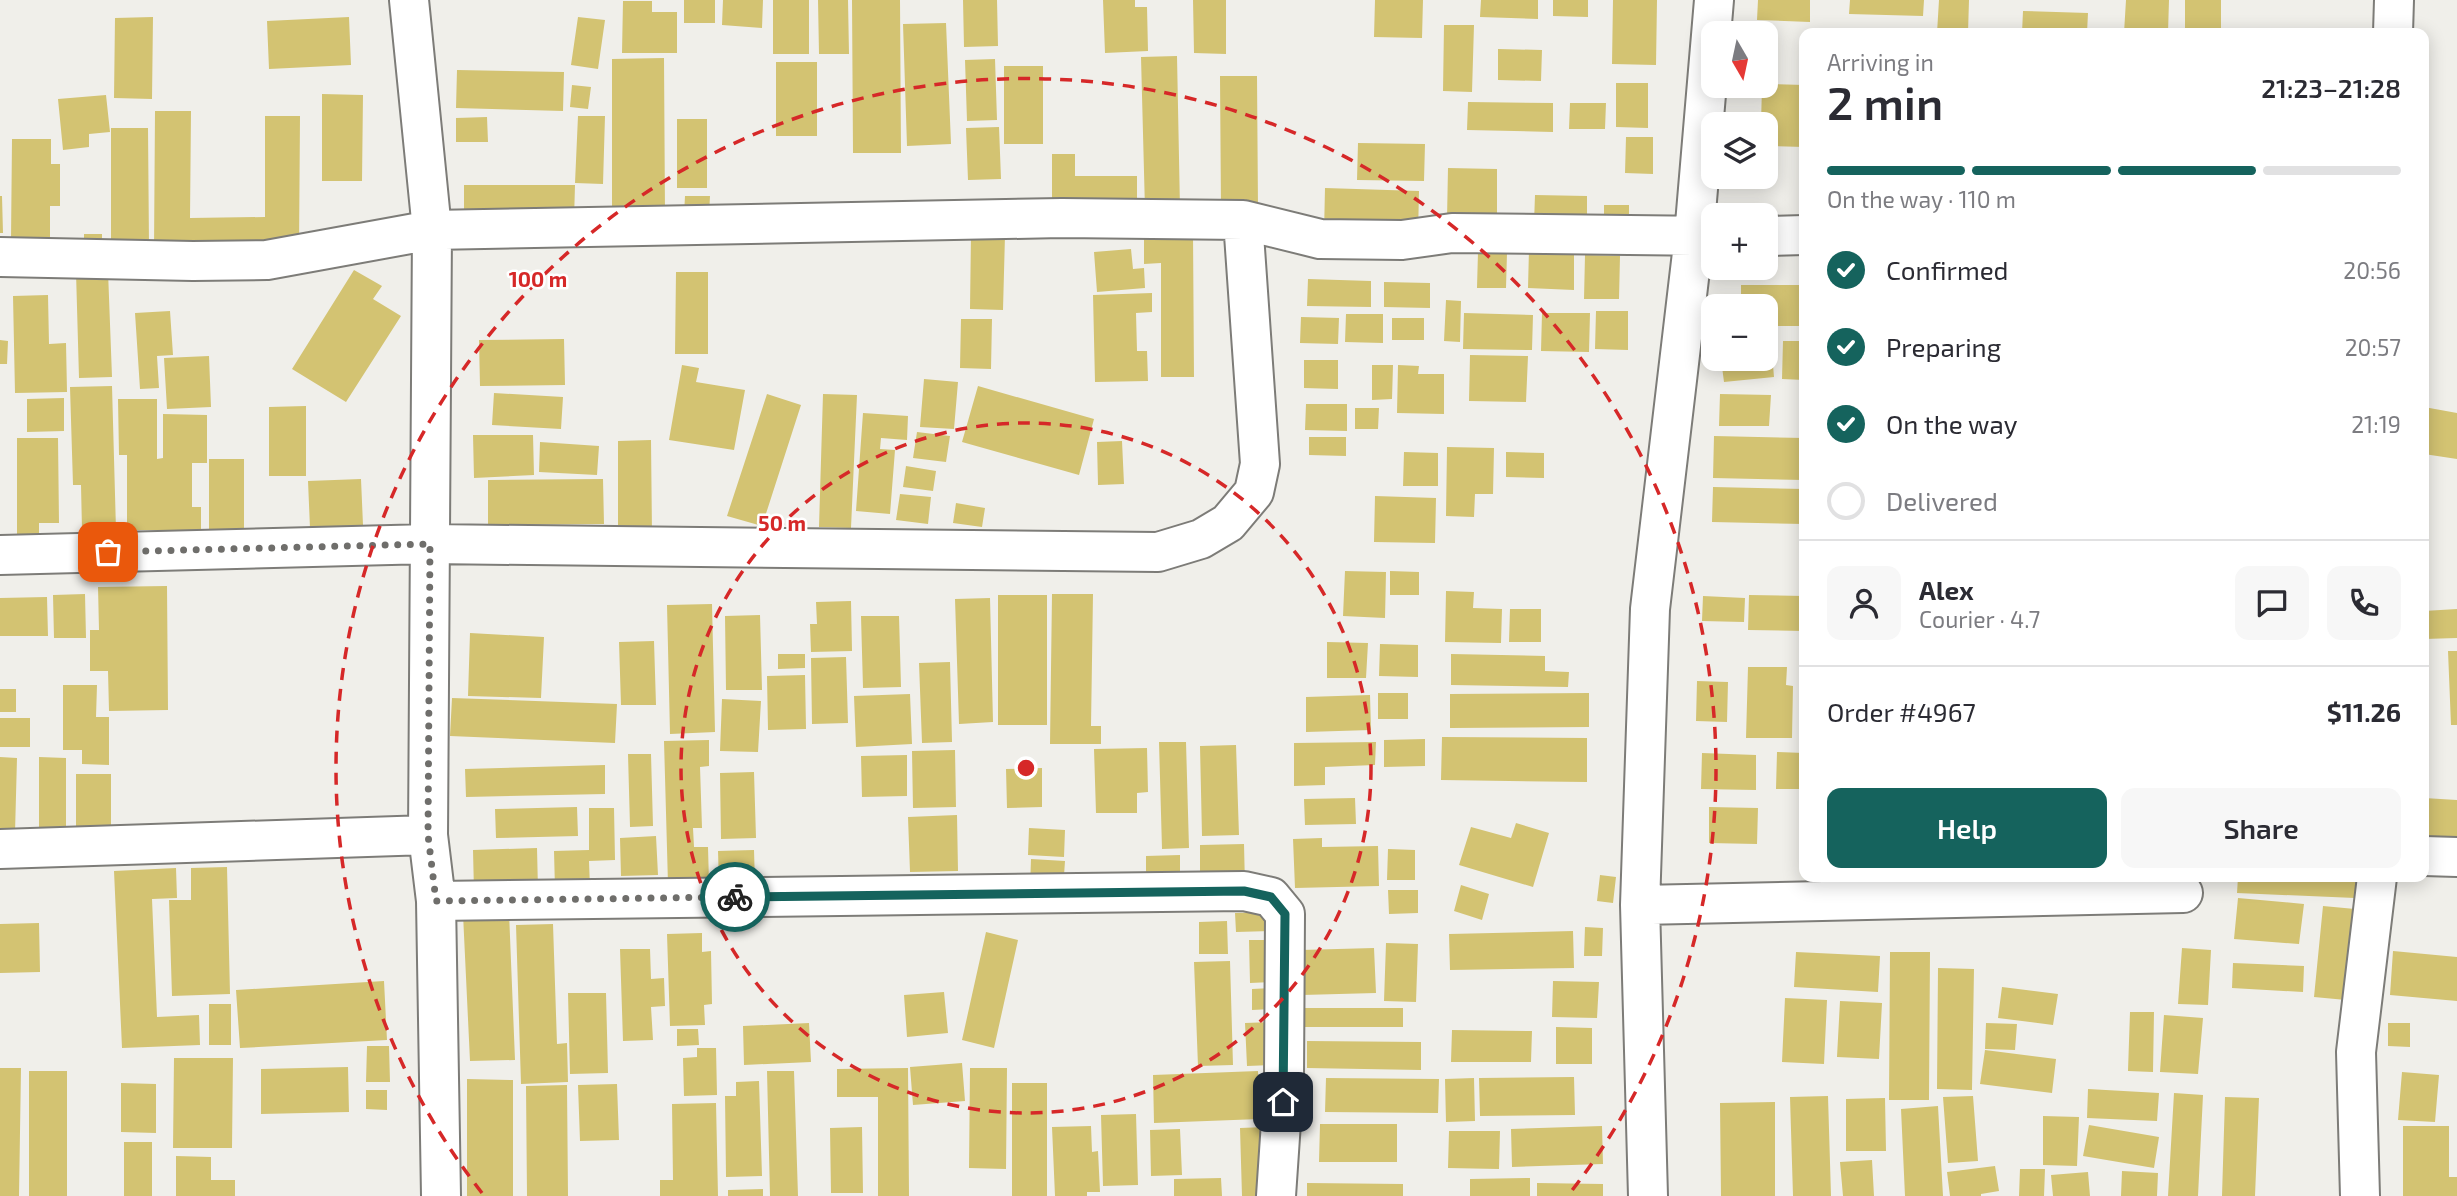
<!DOCTYPE html>
<html lang="en">
<head>
<meta charset="utf-8">
<style>
	body { margin:0; font-family:"Exo 2",sans-serif; background:#f7f7f7; color:#2b2b33; height:100vh; display:flex; flex-direction:column; font-size:26px; white-space:nowrap }
	* { box-sizing:border-box; margin:0 }
	p { font-size:23px; color:#7c7c81 }
	.icon { flex:none; width:38px; height:38px; fill:none; stroke:currentColor; stroke-width:2; stroke-linecap:round; stroke-linejoin:round }
	.map { position:relative; flex:1; overflow:hidden }
	.side { position:absolute; left:1799px; top:28px; width:630px; height:854px; display:flex; flex-direction:column; background:#fff; border-radius:14px; box-shadow:0 4px 18px #0003 }
	.side>* { flex:none }
	.needle { width:46px; rotate:171deg }
	.controls { position:absolute; left:1701px; top:21px; display:grid; gap:14px }
	.controls a { display:grid; place-items:center; width:77px; height:77px; border-radius:14px; background:#fff; box-shadow:0 4px 18px #0003; font-size:35px }
	.pin { position:absolute; display:grid; place-items:center; width:60px; height:60px; color:#fff; margin:-30px; border-radius:14px; box-shadow:0 4px 10px #0006 }
	.courier { position:absolute; display:grid; place-items:center; width:70px; height:70px; margin:-35px; border:5px solid #15635d; border-radius:50%; background:#fff; color:#222; box-shadow:0 2px 9px #0007 }
	.summary em { font-style:normal; font-weight:600 }
	.summary div { display:flex; flex-direction:column-reverse }
	.summary { display:flex; align-items:center; justify-content:space-between; height:119px; padding:0 28px }
	h1 { font-size:46px; font-weight:600; line-height:52px }
	.bar { display:grid; grid-template-columns:repeat(4,1fr); gap:10px 7px; align-content:center; height:84px; padding:0 28px }
	.bar i { height:9px; border-radius:5px; background:#e1e1e2 }
	.bar .active { background:#15635d }
	.bar p { grid-column:span 4 }
	.line { display:flex; align-items:center; gap:18px; padding:0 28px; border-top:2px solid #e1e1e2 }
	.line div { flex:1 }
	.round { display:grid; place-items:center; flex:none; width:74px; height:74px; border-radius:14px; background:#f7f7f7 }
	ol { padding:0 28px; list-style:none }
	li { display:flex; align-items:center; gap:21px; height:77px }
	li p { margin-inline-start:auto }
	li .icon { padding:7px; border-radius:50%; background:#15635d; color:#fff; stroke-width:4 }
	li:last-child { color:#7c7c81 }
	li i { width:38px; height:38px; border:4px solid #e1e1e2; border-radius:50% }
	.primary-button { display:flex; gap:14px; margin-top:auto; padding:14px 28px }
	.primary-button a { flex:1; height:80px; border-radius:14px; background:#15635d; color:#fff; font-size:28px; font-weight:600; line-height:80px; text-align:center }
	.primary-button a+a { background:#f7f7f7; color:#2b2b33 }
	.map>svg:first-child { display:block }
	.building { fill:#d3c372 }
	.lines { fill:none; stroke-linecap:round; stroke-linejoin:round }
	.minor-casing { stroke:#7d7c78; stroke-width:42 }
	.minor { stroke:#fff; stroke-width:38 }
	.done { stroke:#6f6e6b; stroke-width:7; stroke-dasharray:0 12.6 }
	.route { stroke:#15635d; stroke-width:9 }
	.ring { fill:none; stroke:#d62828; stroke-width:3.5; stroke-dasharray:12 9 }
	.centre { fill:#d62828; stroke:#fff; stroke-width:3.5 }
	.ring-label { font-size:21px; text-anchor:middle; font-weight:bold; fill:#d62828; stroke:#fff; stroke-width:5; stroke-linejoin:round; paint-order:stroke }
</style>
</head>
<body>
<div class="map">
<svg width="2457" height="1196" viewBox="0 0 2457 1196">
	<rect width="100%" height="100%" fill="#f0efea"/>
	<!-- building -->
	<path class="building" d="M684 0H715V23H684Z
		M723 0H763L762 28 722 25Z
		M773 0H809V54H773Z
		M818 0H848L849 54H819Z
		M852 0H900L901 153H853Z
		M963 0H997L998 46 964 47Z
		M1103 0H1135V7H1147L1148 51 1105 53Z
		M1193 0H1226V54L1194 53Z
		M1375 0H1423L1422 38 1374 37Z
		M1481 0H1538V19L1480 17Z
		M1553 0H1588V17L1553 16Z
		M1613 0H1657L1656 65 1612 64Z
		M1758 0H1810V22L1757 20Z
		M1850 0H1924L1923 16 1849 14Z
		M1939 0H1969L1968 33H1937Z
		M2126 0H2169L2168 33H2124Z
		M2185 0H2221V33H2185Z
		M623 1H652V12H677V53H622Z
		M2023 11 2088 13 2087 33H2022Z
		M153 17 152 99 114 98 115 18Z
		M349 17 351 65 269 69 267 21Z
		M578 17 605 20 598 69 571 65Z
		M946 23 951 144 907 146 903 24Z
		M1444 25H1474L1472 92 1443 91Z
		M1498 49 1542 50 1541 81 1498 80Z
		M1177 56 1180 209 1145 210 1141 57Z
		M664 58 665 215H612V59Z
		M995 59 997 120 967 121 965 60Z
		M776 62H817V136H776Z
		M1004 66H1043V144H1004Z
		M457 70 564 72 563 111 456 108Z
		M1220 76H1257L1258 209 1221 210Z
		M1616 83H1648V128L1616 127Z
		M1766 84 1804 85V147L1766 146V124H1761L1762 86Z
		M572 85 591 87 588 109 570 107Z
		M322 94 363 95 362 181H322Z
		M106 95 110 132 89 134V147L63 150 58 99Z
		M1468 102 1553 103V132L1467 130Z
		M1570 103H1606L1605 129H1569Z
		M155 111H191L190 218 265 217V116H300L299 250 154 249Z
		M578 116H605L603 184 575 183Z
		M487 117 488 142H456V118Z
		M677 119H707V188H677Z
		M999 127 1001 179 968 180 966 128Z
		M111 128H148L149 247 111 248Z
		M1626 137H1653V174L1625 173Z
		M12 139H51V164H60V206H50V240H11Z
		M1358 143 1425 144 1424 181 1357 180Z
		M1052 154H1075V176H1137V211L1052 210Z
		M1448 168 1497 169V220L1447 219Z
		M464 185H575L574 220H464Z
		M1325 188 1419 191 1418 235 1324 233Z
		M1535 195 1587 196V224L1534 223Z
		M0 196H2L3 233H0Z
		M685 196H710L709 215H684Z
		M1604 205H1629V224H1604Z
		M1144 232H1193L1194 377H1161V263L1144 264Z
		M84 234H102V252H84Z
		M971 234 1005 235 1003 310 970 309Z
		M1131 249 1133 269 1144 268 1145 288 1097 292 1094 252Z
		M1529 249 1574 250V290L1528 288Z
		M1478 252 1507 253 1506 288H1477Z
		M1585 255 1620 256 1619 299H1584Z
		M354 270 382 286 373 299 401 316 346 402 292 369Z
		M108 271 112 377 79 378 76 272Z
		M676 272H708V354H675Z
		M1308 279 1371 281V307L1307 306Z
		M1384 282 1430 283V308L1384 307Z
		M1741 285H1804V326H1766V306H1741Z
		M1152 293V312L1136 313 1137 351H1147L1148 381 1095 382 1093 295Z
		M48 295 49 344 66 343 67 392 15 393 13 296Z
		M1446 300 1461 301 1460 342 1444 341Z
		M170 311 173 355 157 356 159 388 140 389 135 313Z
		M1596 311H1628V350L1595 349Z
		M1464 313 1533 315 1532 350 1463 349Z
		M1542 313H1590L1589 352 1541 351Z
		M1346 314H1383V343L1345 342Z
		M1301 317 1339 318 1338 344 1300 343Z
		M1392 318H1424V340H1392Z
		M961 319H992L991 369 960 368Z
		M564 339 565 385 480 386 479 340Z
		M0 340 8 341 7 364H0Z
		M1771 341 1774 377 1724 382 1721 359H1766V342Z
		M1783 341H1804V380L1782 379Z
		M1470 355 1528 356 1526 402 1469 401Z
		M209 356 211 407 167 409 164 358Z
		M1304 360H1338V389L1304 388Z
		M682 365 699 368 696 382 745 390 734 450 669 440Z
		M1372 365H1393L1392 399 1372 400Z
		M1398 365 1419 366 1418 374H1444V414L1397 413Z
		M924 379 958 382 954 429 920 427Z
		M112 386 116 530H82L81 485H73L70 387Z
		M978 386 1094 419 1079 475 962 442Z
		M494 393 563 397 561 429 492 425Z
		M767 394 801 405 762 526 727 516Z
		M823 394 857 395 851 528 819 527Z
		M1720 394 1771 395 1769 426H1719Z
		M64 398V431L27 432V399Z
		M118 399H157V459L163 458V414L207 415V463H192V507H201V530H127V455H119Z
		M1306 404H1347V431L1305 430Z
		M306 406V476H269V407Z
		M2424 407 2457 413V459L2424 454Z
		M1355 408H1379L1378 429H1355Z
		M863 413 908 416 907 440 881 438 880 449 895 450 890 514 856 511Z
		M917 432 950 436 946 462 913 458Z
		M473 435H533L534 475 474 478Z
		M1714 436 1804 438V480L1713 478Z
		M1309 437H1346V456L1309 455Z
		M17 438H58L59 523H39V546H17Z
		M651 440 652 534H618V441Z
		M1122 441 1124 484 1098 485 1097 442Z
		M540 442 599 446 597 475 539 472Z
		M1447 447 1494 448 1493 494H1475L1474 517 1446 516Z
		M1404 452 1438 453V486H1403Z
		M1506 452 1544 453V478L1506 477Z
		M209 459H244V530H209Z
		M906 466 936 471 933 491 903 487Z
		M361 479 363 525 310 528 308 481Z
		M603 479 604 524 488 525V480Z
		M1713 487 1804 489V524L1712 522Z
		M900 494 931 497 928 524 896 520Z
		M1375 496 1436 498 1435 543 1374 542Z
		M956 503 985 508 982 527 953 523Z
		M1345 571 1386 572 1385 618 1343 616Z
		M1390 571 1419 572V595H1390Z
		M167 586 168 710 109 711 108 671H90V630H99L98 587Z
		M1446 591 1474 592 1473 608 1502 609 1501 643 1445 642Z
		M85 594 86 638H54L53 595Z
		M1052 594H1093L1091 726H1101V744H1050Z
		M998 595H1047V725H998Z
		M1749 595 1804 596V631L1748 630Z
		M1703 596 1745 598 1744 622 1702 621Z
		M47 597 48 636H0V598Z
		M990 598 993 722 959 724 955 599Z
		M851 601 852 651 811 652 810 624H817L816 602Z
		M712 604 715 732 670 734 667 605Z
		M1510 609H1541V642H1509Z
		M2457 609V638L2424 639V611Z
		M760 615 762 690H726L725 616Z
		M861 616H899L901 687 863 688Z
		M470 633 544 637 541 698 468 696Z
		M654 641 656 705H621L619 642Z
		M1327 642 1368 643 1366 678H1327Z
		M1380 644 1418 645V677L1379 676Z
		M2448 651H2457V725H2451Z
		M778 654H805V668L778 669Z
		M1451 654 1545 656V671L1569 672 1568 687 1451 685Z
		M846 657 848 723 812 724 811 658Z
		M950 662 952 742 922 743 919 663Z
		M1748 667H1787L1786 685 1793 686 1792 738H1746Z
		M805 675 806 729 768 730 767 676Z
		M1697 681 1728 682 1727 722 1696 721Z
		M63 685H97L96 717H109V765L82 764V750H63Z
		M0 689H16V712H0Z
		M1378 693H1408V719H1378Z
		M1589 693V727L1450 728V694Z
		M910 694 912 744 856 747 854 696Z
		M1370 695 1371 730 1306 732V697Z
		M452 698 617 704 615 743 450 736Z
		M722 699 761 701 758 752 720 751Z
		M0 718H30V747H0Z
		M1442 737 1587 738V782L1441 780Z
		M1425 739V766L1384 767V740Z
		M709 740V766L700 767 702 828H693L694 847H708L709 883 668 884 664 741Z
		M1159 742H1186L1189 848 1162 849Z
		M1376 742 1375 765 1325 767V785L1294 786V743Z
		M1236 745 1239 835 1202 836 1200 746Z
		M1147 748 1148 792 1137 793V813H1096L1094 749Z
		M955 750 956 807 913 808 912 751Z
		M1777 752 1804 753V789H1776Z
		M1702 753 1756 755V790L1701 789Z
		M628 754H651L653 826 630 827Z
		M907 755V796L862 797 861 756Z
		M0 757 17 758 15 833 0 832Z
		M39 757 66 758V833L39 832Z
		M605 765V794L466 797 465 769Z
		M1042 768V807L1007 808 1006 769Z
		M754 772 756 838 721 839 720 773Z
		M76 774H111V827H76Z
		M1355 798 1356 824 1305 825 1304 799Z
		M2424 798 2457 800V847L2424 845Z
		M577 807 578 836 496 838 495 809Z
		M1709 807 1758 808 1757 844 1709 843Z
		M589 808H614L615 860 589 861 590 888 555 889 554 851 589 850Z
		M957 815 958 871 910 872 908 817Z
		M1516 823 1549 833 1533 887 1459 865 1471 827 1511 838Z
		M1029 828 1065 830 1064 857 1028 855Z
		M656 836 658 875 621 876 620 838Z
		M1322 838V847L1378 846 1379 886 1295 888 1293 839Z
		M1244 844 1245 886 1200 887V845Z
		M537 848 538 890 474 892 473 850Z
		M1388 849 1415 850V880H1387Z
		M754 850 755 883 719 884 718 851Z
		M1180 855V876L1146 877V856Z
		M1031 859 1065 861 1063 890 1030 888Z
		M227 867 230 994 172 996 169 900H191V868Z
		M176 868 177 898 152 899 157 1017 199 1015 200 1045 122 1048 114 871Z
		M1600 875 1616 877 1613 903 1597 901Z
		M1883 877H1923V884L1883 883Z
		M1939 877H1971V880H1939Z
		M2238 877H2356L2355 898 2237 893Z
		M1461 885 1489 894 1482 920 1454 911Z
		M1388 890H1418V913L1389 914Z
		M2238 898 2304 904 2299 944 2234 939Z
		M2323 906 2355 909 2346 1000 2314 997Z
		M509 912 515 1060 470 1061 463 914Z
		M1271 912V931L1236 932 1235 913Z
		M1227 921 1228 954H1199V922Z
		M39 923 40 972 0 973V924Z
		M553 924 557 1044 567 1043 568 1082 521 1084 516 925Z
		M1585 927 1603 928 1602 956H1584Z
		M1573 931 1574 968 1450 970 1449 934Z
		M986 932 1018 940 994 1048 962 1040Z
		M702 933V952L711 951 712 1004 704 1005 705 1025 670 1026 667 934Z
		M1249 940H1273L1275 982 1250 983Z
		M1386 943 1418 944 1416 1002 1384 1001Z
		M1374 948 1376 993 1302 995 1301 950Z
		M2182 948 2211 950 2208 1005 2178 1004Z
		M620 949H650L651 979 664 978 665 1006 651 1007 653 1040 623 1041Z
		M2393 951 2457 957V1001L2390 995Z
		M1796 952 1880 956 1878 992 1794 987Z
		M1890 952H1930L1929 1100H1889Z
		M1230 961 1233 1065 1198 1066 1194 962Z
		M2233 963 2304 966 2303 992 2232 988Z
		M1938 968 1974 969 1972 1090 1937 1089Z
		M384 981 387 1040 240 1048 236 990Z
		M1553 981 1599 982 1597 1018 1552 1017Z
		M2002 987 2058 994 2053 1025 1998 1018Z
		M1272 988 1273 1009 1252 1010V989Z
		M944 992 948 1033 907 1037 904 995Z
		M568 993H606L608 1073 570 1074Z
		M1785 998 1827 1000 1824 1064 1782 1062Z
		M1840 1001 1882 1003 1879 1059 1837 1057Z
		M209 1004H231V1045H209Z
		M1297 1008H1403V1027H1297Z
		M2130 1012H2154L2153 1072 2128 1071Z
		M2164 1015 2203 1018 2198 1074 2160 1072Z
		M1272 1022 1273 1065 1247 1066 1245 1023Z
		M809 1023 811 1062 744 1065 743 1026Z
		M1986 1023 2017 1024 2015 1050 1985 1049Z
		M2388 1023H2410V1047L2388 1046Z
		M1556 1027 1592 1028V1064H1556Z
		M677 1029H698L699 1045 677 1046Z
		M1452 1030 1532 1031 1531 1062H1451Z
		M1307 1041 1421 1042V1070L1307 1068Z
		M367 1046H389L390 1082H366Z
		M697 1048H716L717 1095 684 1096 683 1058 697 1057Z
		M1985 1050 2056 1059 2052 1093 1980 1084Z
		M174 1058H233L232 1148H173Z
		M962 1063 965 1101 913 1105 910 1067Z
		M348 1067 349 1112 261 1114V1069Z
		M0 1068H21L19 1196H0Z
		M908 1068 909 1196H878V1097H837V1069Z
		M970 1068H1007L1006 1169 969 1168Z
		M29 1071H67V1196H29Z
		M767 1071H794L798 1196H770Z
		M1258 1071 1260 1119 1154 1123 1153 1075Z
		M2402 1072 2439 1075 2435 1122 2398 1120Z
		M1574 1077 1575 1115 1480 1116 1479 1078Z
		M1326 1078 1439 1079 1438 1113 1325 1112Z
		M1474 1078 1475 1121 1446 1122 1445 1079Z
		M467 1079 513 1080V1196H467Z
		M759 1081 762 1176 726 1177 725 1096H736V1082Z
		M121 1083 156 1084V1133L121 1132Z
		M1012 1083H1047V1196H1012Z
		M617 1084 619 1140 580 1141 578 1085Z
		M567 1085 568 1196H527L526 1086Z
		M2088 1089 2159 1093 2157 1121 2087 1118Z
		M366 1090H387V1110L366 1109Z
		M2174 1093 2203 1095 2198 1196H2168Z
		M1828 1096 1831 1196H1793L1790 1097Z
		M1973 1096 1978 1161 1948 1163 1943 1097Z
		M2225 1097 2259 1098 2255 1196H2222Z
		M1885 1098 1886 1151H1846V1099Z
		M1775 1102V1196H1721L1720 1103Z
		M716 1103 718 1196H660V1180H673L672 1104Z
		M1938 1106 1943 1196H1905L1901 1109Z
		M1136 1114 1138 1185 1103 1186 1101 1115Z
		M2043 1116 2079 1117 2077 1166 2043 1165Z
		M1320 1124H1397V1162H1319Z
		M2089 1125 2159 1137 2154 1168 2083 1156Z
		M1091 1126 1092 1152 1098 1151 1100 1192H1087V1196H1055L1052 1127Z
		M1602 1126 1603 1164 1512 1167 1511 1129Z
		M2403 1126H2449V1177H2457V1196H2403Z
		M862 1127 863 1193H831L830 1128Z
		M1266 1127 1268 1196H1242L1240 1128Z
		M1180 1129 1182 1175 1151 1176 1150 1130Z
		M1449 1131H1500L1499 1169 1448 1168Z
		M124 1142H152V1196H124Z
		M176 1156 211 1157V1180H235V1196H176Z
		M1872 1160 1874 1196H1843L1840 1162Z
		M1995 1166 1999 1191 1981 1194V1196H1950L1947 1172Z
		M2020 1169H2045L2044 1196H2019Z
		M2122 1171 2158 1173 2157 1196H2121Z
		M2088 1172 2090 1196H2053L2051 1175Z
		M1221 1178 1222 1196H1174V1179Z
		M1530 1178V1196H1470V1179Z
		M1307 1183 1403 1184V1196H1307Z
		M1537 1183 1603 1184V1196H1537Z
		M763 1189V1196H728V1190Z"/>
	<g class="lines">
		<!-- minor casing -->
		<g class="minor-casing">
			<path id="minor" d="M409 0 432 230 428 835 436 901 441 1196
				M2393 33 2394 0
				M1766 236 1804 235
				M0 257 193 261 267 260 432 230 1062 218 1243 220 1320 239 1402 240 1452 233 1713 236
				M0 555 430 544 1158 552 1201 539 1228 523 1254 492 1260 464 1243 220
				M0 849 428 835
				M2424 856 2457 857
				M436 901 1244 891 1271 897 1285 914 1284 1078 1276 1196
				M1640 905 2183 893
				M1648 1196 1640 905 1650 609 1694 236 1714 0
				M2360 1196 2356 1052 2377 877"/>
		</g>
		<!-- minor -->
		<use href="#minor" class="minor"/>
	</g>
	<g class="lines">
		<!-- done -->
		<path class="done" d="M108 552 430 544 428 835 436 901 735 897"/>
		<!-- route -->
		<path class="route" d="M735 897 1244 891 1271 897 1285 914 1283 1102"/>
	</g>
	<!-- distance rings -->
	<g class="ring">
		<circle cx="1026" cy="768" r="345"/>
		<path d="M482 1193A690 690 0 1 1 1570 1193"/>
	</g>
	<circle cx="1026" cy="768" r="10" class="centre"/>
	<g class="ring-label">
		<text x="538" y="287">100 m</text>
		<text x="782" y="531">50 m</text>
	</g>
</svg>
<div class="controls">
<a><svg class="needle" viewBox="-14 -14 28 28"><path d="M0-13l5 13h-10z" fill="#e53935"/><path d="M0 13l5-13h-10z" fill="#7c7c81"/></svg></a>
<a><svg class="icon" aria-label="layers" viewBox="0 0 24 24"><path d="M12 4l9 5-9 5-9-5zM3 14l9 5 9-5"/></svg></a>
<a>+</a>
<a>−</a>
</div>
<div class="pin" style="left:108px;top:552px;background:#ea580c"><svg class="icon" aria-label="bag" viewBox="0 0 24 24"><path d="M5 8h14l-1 12H6zM9 8a3 3 0 0 1 6 0"/></svg></div>
<div class="pin" style="left:1283px;top:1102px;background:#1f2937"><svg class="icon" aria-label="home" viewBox="0 0 24 24"><path d="M3 11l9-7 9 7M6 9v11h12V9"/></svg></div>
<div class="courier" style="left:735px;top:897px"><svg class="icon" aria-label="bike" viewBox="0 0 24 24"><circle cx="6" cy="16" r="4"/><circle cx="18" cy="16" r="4"/><path d="M6 16l4-8h5l3 8M10 8l3 8H6M13 5h3"/></svg></div>
<section class="side">
<div class="summary"><div><h1>2 min</h1><p>Arriving in</p></div><em>21:23–21:28</em></div>
<div class="bar"><i class="active"></i><i class="active"></i><i class="active"></i><i></i><p>On the way · 110 m</p></div>
<ol>
<li><svg class="icon" aria-label="check" viewBox="0 0 24 24"><path d="M5 12l5 5 9-10"/></svg>Confirmed<p>20:56</p></li>
<li><svg class="icon" aria-label="check" viewBox="0 0 24 24"><path d="M5 12l5 5 9-10"/></svg>Preparing<p>20:57</p></li>
<li><svg class="icon" aria-label="check" viewBox="0 0 24 24"><path d="M5 12l5 5 9-10"/></svg>On the way<p>21:19</p></li>
<li><i></i>Delivered</li>
</ol>
<div class="line" style="height:126px"><a class="round"><svg class="icon" aria-label="person" viewBox="0 0 24 24"><circle cx="12" cy="8" r="4"/><path d="M4 21q1-7 8-7t8 7"/></svg></a><div><b>Alex</b><p>Courier · 4.7</p></div><a class="round"><svg class="icon" aria-label="chat" viewBox="0 0 24 24"><path d="M4 5h16v11H9l-5 4z"/></svg></a><a class="round"><svg class="icon" aria-label="phone" viewBox="0 0 24 24"><path d="M5 4h4l2 5-3 2q2 4 5 5l2-3 5 2v4C11 20 4 13 5 4z"/></svg></a></div>
<div class="line" style="height:91px"><div>Order #4967</div><b>$11.26</b></div>
<div class="primary-button"><a>Help</a><a>Share</a></div>
</section>
</div>
</body>
</html>
